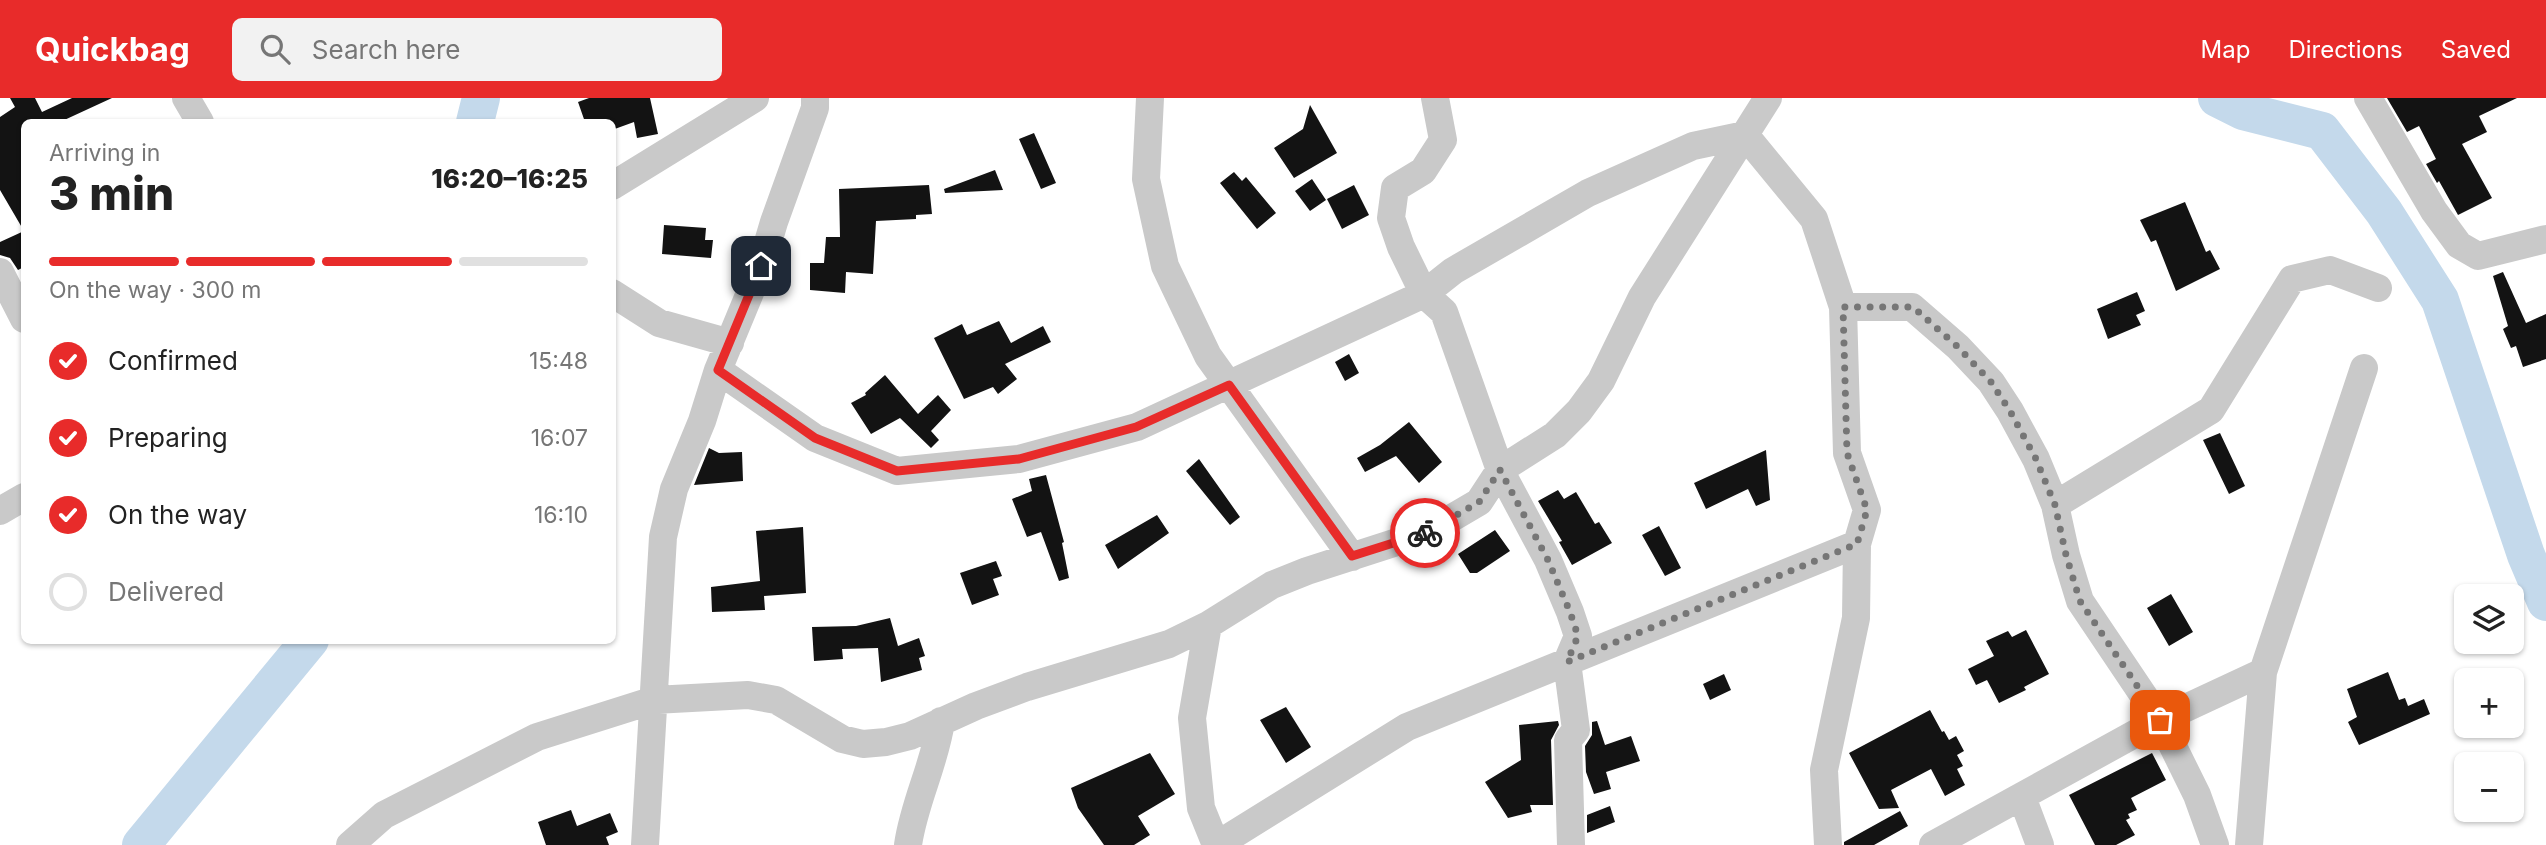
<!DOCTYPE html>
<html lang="en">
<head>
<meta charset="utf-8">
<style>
	body { margin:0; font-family:Inter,sans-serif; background:#f2f2f2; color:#222; height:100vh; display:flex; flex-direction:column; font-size:26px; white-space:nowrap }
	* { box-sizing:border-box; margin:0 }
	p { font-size:23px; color:#767676 }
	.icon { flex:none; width:38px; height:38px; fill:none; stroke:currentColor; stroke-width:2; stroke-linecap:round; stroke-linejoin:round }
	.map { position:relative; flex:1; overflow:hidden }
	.panel { position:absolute; left:21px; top:21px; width:595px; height:525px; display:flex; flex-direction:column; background:#fff; border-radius:10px; box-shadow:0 2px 5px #0004 }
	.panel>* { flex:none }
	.tools { position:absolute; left:2454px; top:486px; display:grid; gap:14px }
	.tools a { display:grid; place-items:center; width:70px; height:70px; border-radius:10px; background:#fff; box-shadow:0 2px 5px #0004; font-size:35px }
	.pin { position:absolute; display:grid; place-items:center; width:60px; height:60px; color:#fff; margin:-30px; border-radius:14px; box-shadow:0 4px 10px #0006 }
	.courier { position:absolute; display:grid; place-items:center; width:70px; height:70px; margin:-35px; border:5px solid #e82b2a; border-radius:50%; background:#fff; color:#222; box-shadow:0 2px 9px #0007 }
	.headline em { font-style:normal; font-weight:800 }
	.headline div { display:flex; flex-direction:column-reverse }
	.headline { display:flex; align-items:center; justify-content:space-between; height:119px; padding:0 28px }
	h1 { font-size:46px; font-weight:800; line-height:52px }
	.bar { display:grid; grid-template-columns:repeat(4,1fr); gap:10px 7px; align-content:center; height:84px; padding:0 28px }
	.bar i { height:9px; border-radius:5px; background:#e0e0e0 }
	.bar .on { background:#e82b2a }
	.bar p { grid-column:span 4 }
	ol { padding:0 28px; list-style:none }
	li { display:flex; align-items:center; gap:21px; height:77px }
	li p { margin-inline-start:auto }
	li .icon { padding:7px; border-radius:50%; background:#e82b2a; color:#fff; stroke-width:4 }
	li:last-child { color:#767676 }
	li i { width:38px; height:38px; border:4px solid #e0e0e0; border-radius:50% }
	header { display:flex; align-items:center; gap:42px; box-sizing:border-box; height:98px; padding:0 35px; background:#e82b2a; color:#fff }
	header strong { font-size:33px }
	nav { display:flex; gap:38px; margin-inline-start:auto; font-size:24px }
	.search { width:490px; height:63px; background:#f2f2f2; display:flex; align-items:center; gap:18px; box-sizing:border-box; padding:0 24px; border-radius:10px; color:#767676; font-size:26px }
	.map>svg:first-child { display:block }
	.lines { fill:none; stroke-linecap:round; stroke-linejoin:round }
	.river { stroke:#c4d9eb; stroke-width:38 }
	.building { fill:#131313 }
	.minor { stroke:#c9c9c9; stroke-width:28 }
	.done { stroke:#767676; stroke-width:7; stroke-dasharray:0 12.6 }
	.route { stroke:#e82b2a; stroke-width:9 }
</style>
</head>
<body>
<header>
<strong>Quickbag</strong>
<div class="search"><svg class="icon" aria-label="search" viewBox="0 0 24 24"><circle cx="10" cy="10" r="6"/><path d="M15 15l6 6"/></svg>Search here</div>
<nav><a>Map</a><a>Directions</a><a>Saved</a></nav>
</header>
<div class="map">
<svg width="2546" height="747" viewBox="0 0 2546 747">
	<rect width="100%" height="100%" fill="#fff"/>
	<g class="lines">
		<!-- river -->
		<path class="river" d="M2217 0 2243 13 2322 33 2384 114 2440 202 2526 457 2546 504
			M475 24 481 0
			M141 747 310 542"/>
	</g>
	<!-- building -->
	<path class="building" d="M10 0H35L42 14 72 0H112L60 24H24V169L18 172 10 160 0 157V144L24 133 0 92V19L15 9Z
		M589 0H650L658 36 637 40 634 24 612 32V24H585L578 4Z
		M2387 0H2517L2479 18 2487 34 2462 46 2492 100 2458 117 2439 83 2437 85 2426 66 2436 61 2419 28 2407 34Z
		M1310 7 1337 55 1294 80 1274 50 1303 31Z
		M1034 35 1056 85 1041 91 1019 41Z
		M995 72 1003 92 945 95 944 91Z
		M1234 74 1242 83 1246 79 1276 115 1257 131 1220 85Z
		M1312 81 1326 102 1310 113 1295 93Z
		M929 87 932 116 916 117V121L876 123 873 176 846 174 845 195 810 192V165H824L826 139H840L839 91Z
		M1354 87 1369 117 1342 131 1327 101Z
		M2185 104 2206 154 2210 152 2220 171 2176 193 2156 142 2151 144 2140 122Z
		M664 127 706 130 705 142H713L711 160 662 156Z
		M2503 174 2526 225 2546 216V261L2523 269 2516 248 2511 250 2503 231 2508 228 2493 178Z
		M2137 194 2145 213 2136 217 2141 227 2108 241 2097 211Z
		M999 223 1011 245 1043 228 1051 244 1005 266 1017 281 998 296 993 289 964 301 934 240 962 226 967 237Z
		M1349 256 1359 275 1345 283 1335 264Z
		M885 277 918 316 938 297 951 312 931 333 939 342 931 350 900 320 871 336 851 305 866 297 865 295Z
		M1409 324 1442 364 1419 385 1396 358 1365 374 1357 360 1380 347Z
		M2220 335 2245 388 2229 396 2203 342Z
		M709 350 719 355 742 354 743 383 694 387Z
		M1766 352 1770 402 1756 408 1748 391 1706 411 1694 385Z
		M1199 361 1240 419 1230 427 1186 373Z
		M1046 377 1064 444 1062 445 1069 480 1059 483 1041 434 1027 439 1012 401 1032 393 1029 381Z
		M1558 392 1564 401 1576 394 1595 426 1599 424 1612 445 1572 467 1559 444 1562 443 1538 403Z
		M1157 417 1169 435 1118 471 1105 447Z
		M1659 428 1681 470 1665 478 1642 437Z
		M803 429 806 495 764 498 765 512 712 514 711 489 760 483 756 433Z
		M1495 432 1510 453 1477 475H1470L1458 456Z
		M996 463 1002 478 993 481 999 497 972 507 960 475Z
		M2171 496 2193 534 2169 548 2147 510Z
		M890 520 898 548 919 540 925 558 919 560 922 572 881 584 878 550 842 551 843 561 814 563 812 529 856 528Z
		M2026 532 2049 576 2024 589 2026 592 1999 605 1987 582 1976 587 1968 571 1994 558 1986 543 2008 533 2012 539Z
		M2388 574 2399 602 2405 600 2408 608 2424 601 2430 616 2359 647 2348 624 2357 619 2347 591Z
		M1724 576 1731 592 1710 602 1703 586Z
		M1286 609 1311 649 1286 665 1260 622Z
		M1930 612 1942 634 1944 633 1949 642 1956 638 1964 653 1957 657 1963 668 1957 671 1965 687 1945 698 1931 671 1891 692 1899 710 1879 711 1849 655Z
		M1558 623 1559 627 1551 642 1553 707H1530L1532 714 1508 720 1485 684 1521 662 1519 627Z
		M1597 623 1605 647 1631 638 1640 663 1606 674 1611 691 1594 696 1586 674 1585 648 1592 637V624Z
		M1150 655 1175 696 1138 718 1150 737 1134 747H1104L1078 710 1071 690Z
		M2152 655 2166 682 2131 700 2137 712 2128 716 2130 720 2126 722 2135 737 2116 747H2095L2069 697Z
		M1610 708 1615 724 1587 735V717Z
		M571 712 577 728 610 715 618 734 606 739 609 747H546L538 724Z
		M1900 713 1908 728 1874 747H1844V744Z"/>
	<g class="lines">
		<!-- minor -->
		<path class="minor" d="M186 0 200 24
			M1150 0 1146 81 1165 168 1208 258 1352 459
			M1435 0 1443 42 1423 73 1395 90 1391 120 1401 149 1424 196 1444 214 1500 372 1548 462 1570 514 1578 538 1567 564 1576 632 1568 642 1571 747
			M2368 0 2434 113 2459 147 2478 158 2546 141
			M612 88 755 0
			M0 174 24 221
			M612 195 659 225 730 245
			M718 272 815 340 897 373 1019 361 1137 329 1424 196 1453 173 1588 95 1693 48 1745 37 1814 121 1843 209H1912L1958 249 1991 284 2010 313 2036 361 2055 407 2066 457 2080 503 2160 622 2197 697 2215 747
			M2055 407 2211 312 2292 181 2330 172 2378 190
			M0 413 24 399
			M1208 527 1192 620 1201 710 1216 747
			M2022 699 2040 747
			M350 747 384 717 537 639 654 602 748 597 776 602 842 641 863 646 886 644 910 638 976 608 1027 589 1169 546 1208 527 1272 487 1307 473 1428 434 1479 404 1500 372 1555 337 1579 313 1601 283 1642 199 1768 0
			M645 747 663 439 674 391 702 323 718 272 761 168 774 124 815 10V0
			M908 747C914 704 935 666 941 623
			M1217 747 1407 629 1857 446
			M1828 747 1824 672 1856 520 1857 446 1867 412 1847 355 1843 209
			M1933 747 2160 622 2263 574 2364 270
			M2249 747 2263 574"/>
	</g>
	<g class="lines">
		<!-- done -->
		<path class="done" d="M1425 435 1479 404 1500 372 1548 462 1570 514 1578 538 1567 564 1857 446 1867 412 1847 355 1843 209H1913L1958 249 1991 284 2010 313 2036 361 2055 407 2066 457 2080 503 2160 622"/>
		<!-- route -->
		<path class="route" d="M761 168 718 272 815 340 897 373 1019 361 1136 329 1229 287 1352 458 1425 435"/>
	</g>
</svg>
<div class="tools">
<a><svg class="icon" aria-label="layers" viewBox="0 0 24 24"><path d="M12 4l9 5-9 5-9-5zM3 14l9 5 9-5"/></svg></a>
<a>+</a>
<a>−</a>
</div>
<div class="pin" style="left:2160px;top:622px;background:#ea580c"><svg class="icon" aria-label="bag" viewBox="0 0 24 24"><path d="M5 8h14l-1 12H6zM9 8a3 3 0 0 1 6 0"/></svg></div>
<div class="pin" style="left:761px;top:168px;background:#1f2937"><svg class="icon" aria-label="home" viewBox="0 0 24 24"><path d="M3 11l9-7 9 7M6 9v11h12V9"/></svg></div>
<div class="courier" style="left:1425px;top:435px"><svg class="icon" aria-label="bike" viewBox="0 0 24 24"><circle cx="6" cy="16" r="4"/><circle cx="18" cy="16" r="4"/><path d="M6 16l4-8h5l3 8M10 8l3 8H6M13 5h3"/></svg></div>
<section class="panel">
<div class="headline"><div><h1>3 min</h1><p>Arriving in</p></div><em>16:20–16:25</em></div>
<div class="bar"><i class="on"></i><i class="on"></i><i class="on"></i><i></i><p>On the way · 300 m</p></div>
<ol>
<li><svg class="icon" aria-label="check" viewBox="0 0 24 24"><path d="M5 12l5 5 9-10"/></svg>Confirmed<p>15:48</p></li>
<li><svg class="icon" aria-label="check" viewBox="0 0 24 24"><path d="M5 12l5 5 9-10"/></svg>Preparing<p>16:07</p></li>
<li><svg class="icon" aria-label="check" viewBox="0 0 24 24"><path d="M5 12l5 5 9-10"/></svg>On the way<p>16:10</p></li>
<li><i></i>Delivered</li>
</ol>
</section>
</div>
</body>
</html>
